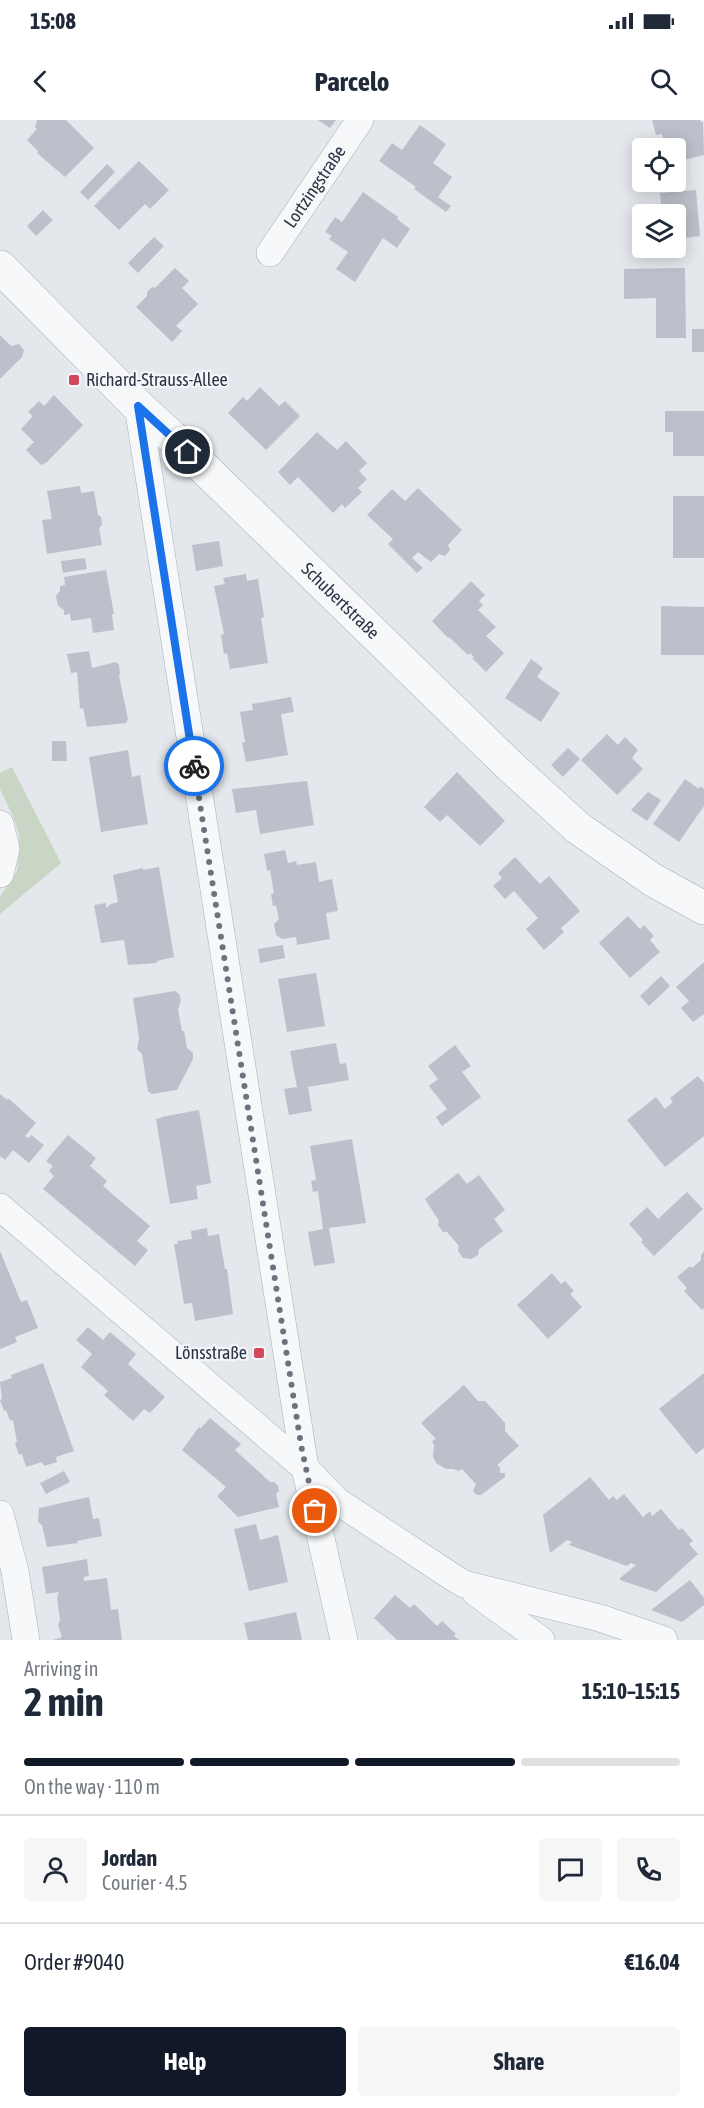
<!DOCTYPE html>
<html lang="en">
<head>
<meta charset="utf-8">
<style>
	body { margin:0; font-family:"Asap Condensed",sans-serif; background:#f6f6f7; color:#1f2937; height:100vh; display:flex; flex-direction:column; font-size:22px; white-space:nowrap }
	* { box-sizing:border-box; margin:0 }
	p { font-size:20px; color:#747a83 }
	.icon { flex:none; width:33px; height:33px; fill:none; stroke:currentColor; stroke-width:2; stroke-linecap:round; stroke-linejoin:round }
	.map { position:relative; height:1520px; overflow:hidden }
	.sheet { display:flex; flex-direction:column; background:#fff; flex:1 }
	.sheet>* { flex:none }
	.controls { position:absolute; left:632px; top:18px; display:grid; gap:12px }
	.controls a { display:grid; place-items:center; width:54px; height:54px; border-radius:6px; background:#fff; box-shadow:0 3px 15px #0003; font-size:30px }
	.pin { position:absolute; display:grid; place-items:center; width:51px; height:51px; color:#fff; margin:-26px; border:3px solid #fff; border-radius:50%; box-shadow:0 2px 6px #0007 }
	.courier { position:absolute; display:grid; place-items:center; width:60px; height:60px; margin:-30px; border:4px solid #1a73e8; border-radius:50%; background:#fff; color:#222; box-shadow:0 2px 8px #0007 }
	.summary em { font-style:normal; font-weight:700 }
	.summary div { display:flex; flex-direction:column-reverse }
	.summary { display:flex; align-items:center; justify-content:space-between; height:102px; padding:0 24px }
	h1 { font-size:39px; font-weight:700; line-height:45px }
	.bar { display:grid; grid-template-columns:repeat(4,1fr); gap:9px 6px; align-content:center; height:72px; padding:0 24px }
	.bar i { height:8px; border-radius:4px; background:#e0e1e3 }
	.bar .on { background:#111827 }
	.bar p { grid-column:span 4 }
	.line { display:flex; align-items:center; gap:15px; padding:0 24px; border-top:2px solid #e0e1e3 }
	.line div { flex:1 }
	.round { display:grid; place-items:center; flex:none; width:63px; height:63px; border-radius:6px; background:#f6f6f7 }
	.action { display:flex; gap:12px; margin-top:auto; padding:12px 24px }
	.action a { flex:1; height:69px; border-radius:6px; background:#111827; color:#fff; font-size:24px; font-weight:700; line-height:69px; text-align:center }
	.action a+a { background:#f6f6f7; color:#1f2937 }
	.status { display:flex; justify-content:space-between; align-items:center; height:42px; padding:0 30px; background:#fff; direction:ltr }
	.status svg { height:16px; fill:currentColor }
	header { display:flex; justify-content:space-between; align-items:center; height:78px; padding:0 24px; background:#fff; font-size:27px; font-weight:700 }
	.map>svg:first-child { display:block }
	.green { fill:#c9d6c5 }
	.building { fill:#bbc0ca }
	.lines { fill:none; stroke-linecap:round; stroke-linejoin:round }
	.minor-casing { stroke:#a9aeb7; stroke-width:28 }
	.tertiary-casing { stroke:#a9aeb7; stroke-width:34 }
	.minor { stroke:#f7f8fa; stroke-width:27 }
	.tertiary { stroke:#f7f8fa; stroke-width:33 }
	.done { stroke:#6c737f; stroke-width:6; stroke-dasharray:0 10.8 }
	.route { stroke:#1a73e8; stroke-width:8 }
	.poi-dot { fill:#d1495b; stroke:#f4f6f9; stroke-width:2 }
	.labels { text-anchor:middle; stroke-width:4.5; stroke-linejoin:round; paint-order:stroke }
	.street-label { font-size:18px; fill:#2b3445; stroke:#f4f6f9 }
	.poi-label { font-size:18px; fill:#2b3445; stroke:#f4f6f9; text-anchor:start }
</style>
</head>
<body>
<div class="status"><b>15:08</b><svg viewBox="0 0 49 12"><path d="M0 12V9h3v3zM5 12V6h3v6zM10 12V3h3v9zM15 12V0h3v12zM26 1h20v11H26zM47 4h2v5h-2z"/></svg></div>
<header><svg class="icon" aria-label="back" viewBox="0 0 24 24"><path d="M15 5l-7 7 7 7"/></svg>Parcelo<svg class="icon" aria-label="search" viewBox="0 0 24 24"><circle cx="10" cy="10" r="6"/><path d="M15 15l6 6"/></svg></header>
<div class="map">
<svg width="704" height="1520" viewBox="0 0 704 1520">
	<rect width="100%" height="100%" fill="#e4e7ec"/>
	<!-- green -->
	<path class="green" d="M12 647 61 743 0 794V777L17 751 19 734V715L13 696 0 669V653Z"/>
	<!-- building -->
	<path class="building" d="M37 0H66L94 28 65 57 37 33 38 31 27 20 37 9 35 7Z
		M318 0H336L330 8Z
		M652 0H700L701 2H703L704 35 675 42V28H665L662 14 656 15Z
		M420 5 446 24 433 43 452 57 438 77 451 86 446 92 414 69 416 67 379 41 392 23 402 30Z
		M139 41 169 70 150 89 145 84 119 110 94 86Z
		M107 44 115 52 88 80 80 72Z
		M696 70 700 116 675 119V94H662L660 73Z
		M363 72 398 97 397 99 410 109 397 128 383 118 355 162 336 149 348 132 329 119 332 116 325 112 335 97 342 102Z
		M43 90 53 100 36 116 27 106Z
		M154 117 164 126 138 153 128 143Z
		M175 148 189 161 182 168 198 184 176 206 182 211 172 222 136 187 147 176V172L152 167 155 168Z
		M685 148 686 218H656V178L624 179V149Z
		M692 209H704V232H692Z
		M0 215 11 226 19 224 24 230 22 237 0 259Z
		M260 267 279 286 285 281 300 296 266 330 228 293 243 277 247 281Z
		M54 275 83 305 46 343 41 345 26 330 34 322 21 309 33 296 28 292 39 281 44 286Z
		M665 291H704V336H673V312H665Z
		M317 312 337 330 346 321 367 343 359 351 367 359 358 368 362 372 345 388 342 384 333 393 298 357 290 365 278 352Z
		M80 366 81 373 94 371 98 395 101 397 102 405 99 408 102 425 47 434 42 400 52 399 47 371Z
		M418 368 462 410 448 425 450 430 445 436 439 434 431 442 418 432 412 438 423 448 417 453 388 424 393 419 367 395 392 369 405 381Z
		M673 376H704V438H673Z
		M219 421 223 446 196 451 192 425Z
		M85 438 87 449 63 453 61 441Z
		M106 450 114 494H112L114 510 93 513 91 498 71 501 70 494 64 495V490L58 486 56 476 60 471V466L65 465 64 457Z
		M246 454 247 461 258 459 264 497 261 498 268 543 230 549 227 533 224 534 221 515 224 514 214 466 225 464 223 458Z
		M471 461 485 475 479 481 483 485 478 490 496 507 486 516 504 533 486 552 472 538 474 537 470 533 468 535 449 517 448 518 432 501Z
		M661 486 704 487V535H661Z
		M89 531 92 548 116 542 119 545 120 554 119 556 128 599 126 603 87 607 83 588 80 589 77 552 71 553 67 534Z
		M531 539 543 548 537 557 560 573 541 602 505 578Z
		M291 577 294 592 281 594 288 635 246 642 242 623 245 622 240 592 253 590 252 584Z
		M607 614 618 625 625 617 638 630 632 638 643 649 617 675 581 640Z
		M52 621H66L67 641H52Z
		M568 628 580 639 563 657 551 645Z
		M128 630 132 657 140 655 148 704 101 712 89 637Z
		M457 652 505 701 480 726 447 695 440 702 424 687Z
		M685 659 699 669 700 666 704 669V686L679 722 653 704Z
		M307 661 314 705 260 714 256 690 236 693 232 669Z
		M648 672 661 680 647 701 631 690Z
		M285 730 288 743 296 741 297 745 316 742 319 762 332 759 338 791 326 793 330 819 297 825 296 817 282 819 276 815 274 804 279 799 276 785 273 786 271 774 274 773 270 750 267 751 264 734Z
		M515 737 540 764 549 756 580 791 561 808 564 812 544 830 526 809 538 798 514 771 505 779 493 766 502 758 498 753Z
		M159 747 174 837 157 841V843L128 845 124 820 101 823 94 785 106 783V788L111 784 118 782 113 755 143 748V750Z
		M628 796 640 809 644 805 654 816 650 820 660 832 630 858 599 823Z
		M283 825 285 838 260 843 258 829Z
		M704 842V894L693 902 681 888 689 881 676 867Z
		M316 853 325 906 287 912 278 859Z
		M661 856 670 866 649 886 640 876Z
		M175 871 179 874 181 880 178 890 182 911H184L187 928 193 933V939L177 970 151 974 150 972H148L142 934 137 929 139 918 133 878Z
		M336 923 340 944 346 943 349 960 308 967 312 991 289 995 284 969 297 967 290 931Z
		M455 925 471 946 462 952 481 977 442 1006 436 997 447 989 429 966 438 959 428 946Z
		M698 956 704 963V1016L665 1047 627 1000 656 977 665 989 673 982 670 978Z
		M0 974 7 980 8 978 36 1003 25 1016 28 1018 31 1015 44 1025 29 1043 13 1030 5 1040 0 1036Z
		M199 990 211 1063 196 1066 198 1079 170 1084 156 999 161 998V997Z
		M68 1015 96 1038 90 1046 107 1061 103 1066 150 1106 137 1121 148 1130 135 1146 43 1069 54 1056 49 1051 53 1046 46 1041Z
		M352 1019 366 1103 329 1108 335 1143 314 1146 308 1112 323 1109 318 1071 313 1072 311 1061 316 1060 310 1026Z
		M458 1053 467 1064 479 1055 505 1090 494 1099 503 1111 479 1129 478 1135 471 1139 463 1138 458 1131 459 1126 447 1112H443L438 1105 439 1101 425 1079Z
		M687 1072 703 1089 654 1136 641 1122 643 1120 629 1104 647 1087 658 1099Z
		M207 1108 208 1116 219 1114 225 1149H227L233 1194 195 1201 192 1183 184 1184 174 1124H178L177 1121 192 1119 191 1111Z
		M0 1131 21 1182 27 1180 38 1208 15 1217 17 1222 0 1229Z
		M704 1131V1188L702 1190 684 1171 687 1168 677 1157 690 1146 692 1148 701 1140V1135Z
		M552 1153 561 1164 565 1161 574 1171 570 1174 582 1187 548 1219 517 1185Z
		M88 1207 103 1220 110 1212 136 1234 128 1244 165 1277 150 1293 144 1289 133 1301 104 1275 108 1271 81 1247 92 1234 76 1220Z
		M43 1243 74 1331 56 1337 57 1342 44 1346 42 1342 26 1347 22 1334 19 1335 15 1323 17 1322 13 1300 10 1301 6 1290 4 1291 0 1280 2 1279 0 1262 12 1258 11 1255Z
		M704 1253V1328L696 1334 659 1289Z
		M464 1265 478 1281H485L505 1303V1311L519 1326 497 1345 500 1347V1353H505V1357L481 1375H477L473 1371 476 1364 462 1349 459 1351 453 1349H446L436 1343 433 1337 434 1325 432 1321 436 1319 421 1303Z
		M210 1298 241 1324 235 1330 270 1362H274L278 1366 279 1371 276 1374 279 1387 238 1397 217 1376 226 1367 182 1330 199 1307 201 1308Z
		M64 1351 70 1362 46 1374 40 1363Z
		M590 1357 609 1380 613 1376 617 1380 624 1374 643 1397 650 1391 652 1396 661 1389 679 1410 682 1408 693 1421 689 1424 698 1434 656 1472 620 1460V1458L636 1445 631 1443 627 1446 569 1425 572 1422 567 1420 550 1433 543 1395Z
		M89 1377 93 1399 99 1398 102 1416 77 1421 78 1423 47 1427 42 1405 38 1402 39 1388Z
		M256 1404 260 1420 278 1415 288 1462 249 1471 234 1409Z
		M87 1439 89 1456 84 1457V1461L107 1458 111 1490 118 1489 122 1520H53L62 1517 58 1505 60 1500 57 1478 59 1472 46 1474 42 1447Z
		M690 1460 704 1478V1485L682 1502 651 1490Z
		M395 1475 410 1488 414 1484 437 1506 442 1501 456 1514 454 1516 459 1520H397L374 1498Z
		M296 1492 302 1520H248L244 1503Z"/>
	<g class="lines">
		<!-- minor casing -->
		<g class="minor-casing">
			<g id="minor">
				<path id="s1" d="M270 133 360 0"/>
				<path d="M138 286 305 1348 344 1520"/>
				<path d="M0 704 6 729 0 754"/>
				<path d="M0 1087 305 1348 337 1381 454 1458 464 1464 600 1498 664 1520"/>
				<path d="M0 1394 15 1451 26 1520"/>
				<path d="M476 1473 541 1520"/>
			</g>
		</g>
		<!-- tertiary casing -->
		<g class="tertiary-casing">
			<g id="tertiary">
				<path id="s2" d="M0 147 138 286 171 316 510 646 578 708 653 760 704 788"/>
			</g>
		</g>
		<!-- minor -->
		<use href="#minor" class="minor"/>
		<!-- tertiary -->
		<use href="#tertiary" class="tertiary"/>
	</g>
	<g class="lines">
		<!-- done -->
		<path class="done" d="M194 646 301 1325 315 1391"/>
		<!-- route -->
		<path class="route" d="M188 332 138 286 194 646"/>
	</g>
	<!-- markers -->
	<g class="poi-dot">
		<rect x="68" y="254" width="12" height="12" rx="3"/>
		<rect x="253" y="1227" width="12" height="12" rx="3"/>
	</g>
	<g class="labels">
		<!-- street labels -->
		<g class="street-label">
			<text dy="6" stroke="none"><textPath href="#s1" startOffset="80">Lortzingstraße</textPath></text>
			<text dy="6" stroke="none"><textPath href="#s2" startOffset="477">Schubertstraße</textPath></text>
		</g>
		<!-- poi labels -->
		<g class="poi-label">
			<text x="86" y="266">Richard-Strauss-Allee</text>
			<text x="247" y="1239" text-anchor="end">Lönsstraße</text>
		</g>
	</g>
</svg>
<div class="controls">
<a><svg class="icon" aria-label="locate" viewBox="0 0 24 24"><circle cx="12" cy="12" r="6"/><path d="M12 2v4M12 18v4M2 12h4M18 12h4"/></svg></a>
<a><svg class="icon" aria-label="layers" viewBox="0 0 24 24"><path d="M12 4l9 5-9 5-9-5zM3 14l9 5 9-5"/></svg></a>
</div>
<div class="pin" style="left:315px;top:1391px;background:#ea580c"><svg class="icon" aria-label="bag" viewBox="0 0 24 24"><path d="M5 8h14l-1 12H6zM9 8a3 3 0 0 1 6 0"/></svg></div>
<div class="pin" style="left:188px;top:332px;background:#1f2937"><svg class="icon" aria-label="home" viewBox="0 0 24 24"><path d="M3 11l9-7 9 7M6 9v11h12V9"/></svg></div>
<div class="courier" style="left:194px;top:646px"><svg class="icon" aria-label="bike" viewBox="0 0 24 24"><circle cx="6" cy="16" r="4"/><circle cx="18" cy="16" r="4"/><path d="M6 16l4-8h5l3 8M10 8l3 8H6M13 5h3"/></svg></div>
</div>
<section class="sheet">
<div class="summary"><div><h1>2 min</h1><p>Arriving in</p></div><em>15:10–15:15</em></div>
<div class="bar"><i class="on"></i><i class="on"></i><i class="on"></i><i></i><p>On the way · 110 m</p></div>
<div class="line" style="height:108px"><a class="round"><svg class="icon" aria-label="person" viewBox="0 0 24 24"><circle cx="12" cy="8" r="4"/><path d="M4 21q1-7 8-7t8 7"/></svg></a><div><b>Jordan</b><p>Courier · 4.5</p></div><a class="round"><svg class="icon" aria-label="chat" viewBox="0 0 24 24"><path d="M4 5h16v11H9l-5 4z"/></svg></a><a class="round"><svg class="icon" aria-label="phone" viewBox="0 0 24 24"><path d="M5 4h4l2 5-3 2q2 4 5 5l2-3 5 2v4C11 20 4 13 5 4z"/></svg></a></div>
<div class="line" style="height:78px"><div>Order #9040</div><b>€16.04</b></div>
<div class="action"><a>Help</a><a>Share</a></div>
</section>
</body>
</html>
